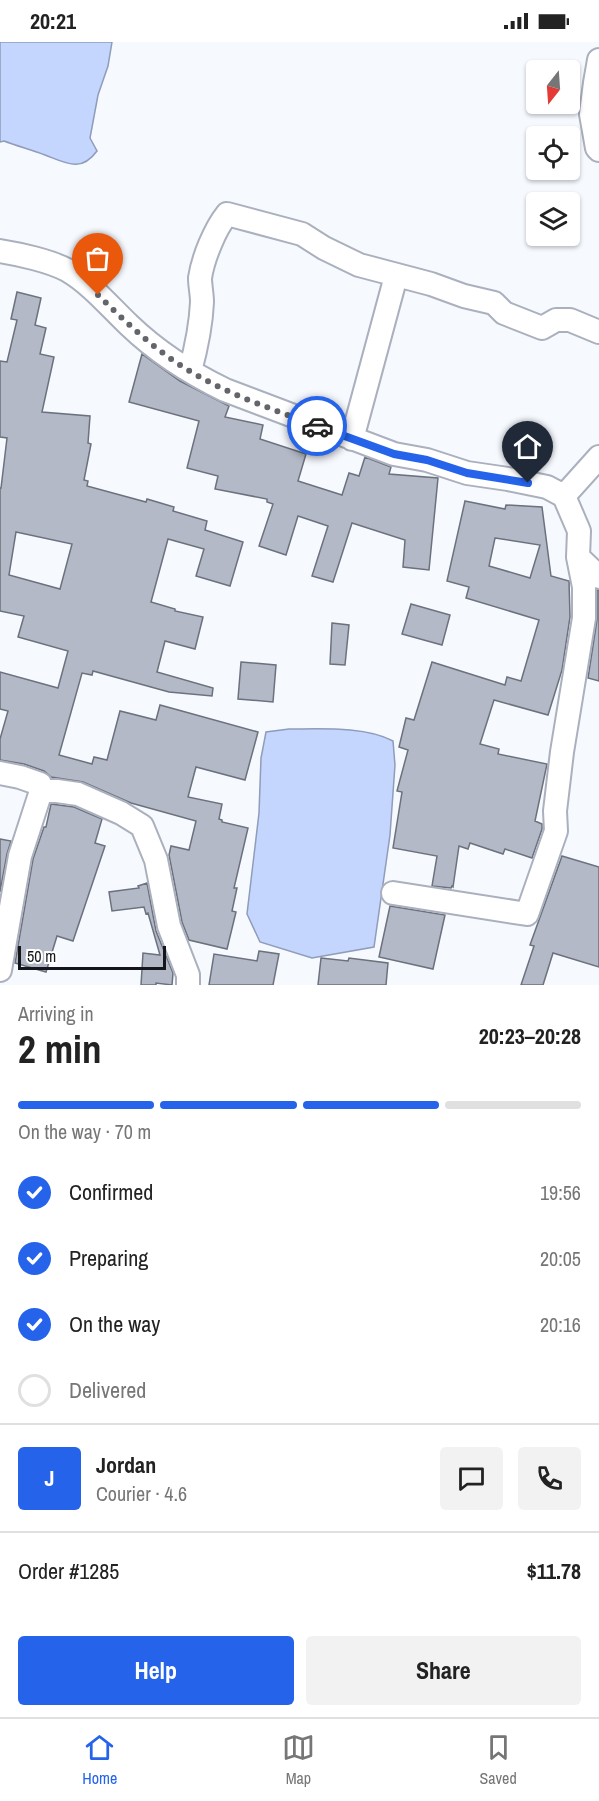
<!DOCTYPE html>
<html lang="en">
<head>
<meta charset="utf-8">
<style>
	body { margin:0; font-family:"Archivo Narrow",sans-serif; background:#f2f2f2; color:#222; height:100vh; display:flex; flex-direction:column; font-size:22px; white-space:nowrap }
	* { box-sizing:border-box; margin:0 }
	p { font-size:20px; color:#767676 }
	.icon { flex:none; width:33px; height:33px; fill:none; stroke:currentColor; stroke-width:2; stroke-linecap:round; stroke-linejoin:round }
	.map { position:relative; height:943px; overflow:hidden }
	.details { display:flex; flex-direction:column; background:#fff; flex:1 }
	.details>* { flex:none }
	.needle { width:39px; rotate:197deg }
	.tools { position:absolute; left:526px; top:18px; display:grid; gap:12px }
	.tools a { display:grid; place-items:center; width:54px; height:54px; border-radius:6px; background:#fff; box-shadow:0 2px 4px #0004; font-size:30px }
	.scale { position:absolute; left:18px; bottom:15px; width:148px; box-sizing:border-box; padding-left:6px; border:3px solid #14161b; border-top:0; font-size:16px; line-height:21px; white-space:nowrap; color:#14161b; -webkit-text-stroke:4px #fff; paint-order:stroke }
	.pin { position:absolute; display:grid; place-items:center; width:51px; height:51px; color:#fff; margin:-62px -26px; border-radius:50% 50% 50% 0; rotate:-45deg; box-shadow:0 0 6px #0007 }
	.pin .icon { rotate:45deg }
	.courier { position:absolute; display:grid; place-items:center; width:60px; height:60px; margin:-30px; border:4px solid #2563eb; border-radius:50%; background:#fff; color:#222; box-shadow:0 2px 8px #0007 }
	.summary em { font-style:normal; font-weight:700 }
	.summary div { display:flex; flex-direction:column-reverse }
	.summary { display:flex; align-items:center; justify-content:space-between; height:102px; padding:0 18px }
	h1 { font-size:39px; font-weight:700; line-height:45px }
	.bar { display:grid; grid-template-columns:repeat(4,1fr); gap:9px 6px; align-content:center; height:72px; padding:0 18px }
	.bar i { height:8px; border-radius:4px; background:#e0e0e0 }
	.bar .on { background:#2563eb }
	.bar p { grid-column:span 4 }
	.line { display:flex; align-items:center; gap:15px; padding:0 18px; border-top:2px solid #e0e0e0 }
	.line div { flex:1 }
	.round { display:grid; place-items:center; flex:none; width:63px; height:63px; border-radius:6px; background:#f2f2f2 }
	ol { padding:0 18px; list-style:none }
	li { display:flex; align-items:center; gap:18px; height:66px }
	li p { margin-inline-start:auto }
	li .icon { padding:6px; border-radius:50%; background:#2563eb; color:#fff; stroke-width:4 }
	li:last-child { color:#767676 }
	li i { width:33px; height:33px; border:3px solid #e0e0e0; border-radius:50% }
	.primary-button { display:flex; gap:12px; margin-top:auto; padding:12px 18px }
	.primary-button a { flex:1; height:69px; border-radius:6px; background:#2563eb; color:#fff; font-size:24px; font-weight:700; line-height:69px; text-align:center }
	.primary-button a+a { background:#f2f2f2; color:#222 }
	.status { display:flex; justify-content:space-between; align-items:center; height:42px; padding:0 30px; background:#fff; direction:ltr }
	.status svg { height:16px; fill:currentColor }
	.tabs { display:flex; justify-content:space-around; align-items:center; height:84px; border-top:2px solid #e0e0e0; background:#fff; font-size:16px; color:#767676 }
	.tabs a { display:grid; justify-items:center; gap:3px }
	.tabs .on { color:#2563eb }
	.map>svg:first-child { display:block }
	.water { fill:#c4d5fe; stroke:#8f9cba; stroke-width:1.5 }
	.building { fill:#b3b9c6; stroke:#6b717d; stroke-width:1.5; fill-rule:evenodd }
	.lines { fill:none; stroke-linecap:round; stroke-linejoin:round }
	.minor-casing { stroke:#abb0be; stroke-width:26 }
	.minor { stroke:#fff; stroke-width:22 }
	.done { stroke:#63656a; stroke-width:6; stroke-dasharray:0 10.8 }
	.route { stroke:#2563eb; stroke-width:8 }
</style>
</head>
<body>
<div class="status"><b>20:21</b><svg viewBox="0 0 49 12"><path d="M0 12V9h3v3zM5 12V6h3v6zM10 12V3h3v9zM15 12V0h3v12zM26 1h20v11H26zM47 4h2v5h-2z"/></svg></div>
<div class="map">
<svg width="599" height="943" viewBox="0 0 599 943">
	<rect width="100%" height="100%" fill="#f6f9fe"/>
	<!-- water -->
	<path class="water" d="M0 0H112L108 24 98 53 90 96 97 109C81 131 66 121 45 113 32 108 17 104 4 99L0 100Z
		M289 687C320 687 366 684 393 699L395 723 390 793 374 905 312 916 260 900 247 872 259 771 261 716 266 690Z"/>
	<!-- building -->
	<path class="building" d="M17 250 41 256 35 283 46 286 40 312 54 315 42 370 90 374 88 401 91 402 84 438 88 439 87 444 146 460 147 457 174 465 173 469 207 479 205 488 243 500 230 544 196 534 204 507 168 497 151 560 175 567V569L203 575 195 607 165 599 157 630 213 646 212 654 169 650 93 629 92 633 82 631 59 713 92 722 94 715 107 718 120 669 156 678 160 663 258 690 245 738 196 725 188 755 222 762 219 777 222 778V780L248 786 234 846H237L232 869 236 870 227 907 189 898 182 880 169 813 171 804 189 808 196 779 131 761 83 740 51 735 44 729 24 722 0 718V697L8 669 0 667V630L58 646 68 609 18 595 24 574 0 569V446H1L7 396 0 395V319L7 320 17 278 11 277ZM16 490 72 502 60 547 9 533Z
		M142 312 180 339 229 364 225 375 263 383 260 397 306 412 298 439 342 453 349 431 359 434 365 415 391 425 389 432 438 436 429 528 403 525 405 498 352 481 333 540 312 534 328 484 298 474 286 513 259 504 273 462 267 460V457L215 447 218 434 187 426 199 379 129 360Z
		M465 459 505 467 506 463 542 465 551 534 569 539 570 575 562 628 548 673 494 658 480 702 499 707 498 712 547 722 535 779 542 782V787L532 816 505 807 503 812 470 801 468 807 459 804 453 845 452 844 451 846 432 844 437 814 393 806 402 750 397 749 408 708 399 705 406 676 414 678 432 620 505 643 507 635 521 639 539 578 466 556 469 545 447 539ZM495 496 540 503 530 536 489 524Z
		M597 548H599V639L588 636 597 578Z
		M411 562 450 573 442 603 402 592Z
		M332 581 349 583 345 623 330 622Z
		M241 620 276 623 273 660 238 657Z
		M51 762 74 765 102 777 95 801 105 804 73 899 57 894 46 930 15 921 33 817 44 785H46Z
		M0 797 11 799 7 812 0 850Z
		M562 814 599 825V925L553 911 543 943H521L534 904 530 903Z
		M147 841 156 889 173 931 172 943 156 941V943H141L143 911 160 913 148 871 146 872 144 865 112 869 109 850 139 846 138 844Z
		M390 864 445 873 433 927 379 915Z
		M259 909 279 912 273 943H209L214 912 257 919Z
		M321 916 348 919 349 916 388 921 386 943H318Z"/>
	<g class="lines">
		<!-- minor casing -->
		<g class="minor-casing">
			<path id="minor" d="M595 41 599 18
				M599 42 595 41 591 72 597 106 599 108
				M0 209C19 212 50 219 67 228 91 242 109 264 129 283 157 310 190 331 225 348L394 412 427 418 467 431 508 437 547 445 564 454 579 489 578 515 599 535
				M190 329C196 307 201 283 202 260 202 252 200 244 200 236 203 216 215 187 227 172L302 192 324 206 359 223 431 242 464 254 494 261 504 271 542 286 556 278H570L599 290
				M352 397 396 234
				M564 454 599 415
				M0 731 20 735 40 742 41 749 20 814 0 928
				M41 749H57L78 752 121 771 142 784 156 818 169 884 188 933V943
				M393 851 527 872 556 789 555 769 562 710 584 576V545L578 515"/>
		</g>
		<!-- minor -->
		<use href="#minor" class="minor"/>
	</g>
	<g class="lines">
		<!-- done -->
		<path class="done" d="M98 253C130 284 162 315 202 336 238 356 278 369 317 384"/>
		<!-- route -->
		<path class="route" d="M317 384 394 412 427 418 467 431 528 441"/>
	</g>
</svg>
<div class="tools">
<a><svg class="needle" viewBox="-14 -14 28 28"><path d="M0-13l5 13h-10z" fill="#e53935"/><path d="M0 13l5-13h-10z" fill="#767676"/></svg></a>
<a><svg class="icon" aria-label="locate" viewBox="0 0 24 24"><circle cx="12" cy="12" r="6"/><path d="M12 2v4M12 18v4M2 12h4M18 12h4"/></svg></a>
<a><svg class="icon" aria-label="layers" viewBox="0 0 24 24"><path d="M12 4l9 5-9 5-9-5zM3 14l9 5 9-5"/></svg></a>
</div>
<div class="scale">50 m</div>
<div class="pin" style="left:98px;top:253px;background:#ea580c"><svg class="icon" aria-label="bag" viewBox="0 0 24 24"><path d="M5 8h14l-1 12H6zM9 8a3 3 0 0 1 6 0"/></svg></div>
<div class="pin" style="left:528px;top:441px;background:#1f2937"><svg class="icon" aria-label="home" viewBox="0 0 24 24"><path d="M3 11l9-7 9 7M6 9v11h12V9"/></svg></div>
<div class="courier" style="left:317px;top:384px"><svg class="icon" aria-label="car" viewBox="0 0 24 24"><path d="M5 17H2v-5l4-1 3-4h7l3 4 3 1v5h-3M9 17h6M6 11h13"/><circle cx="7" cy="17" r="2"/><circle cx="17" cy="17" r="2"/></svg></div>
</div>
<section class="details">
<div class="summary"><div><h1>2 min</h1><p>Arriving in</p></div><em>20:23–20:28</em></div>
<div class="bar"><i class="on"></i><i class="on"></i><i class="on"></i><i></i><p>On the way · 70 m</p></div>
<ol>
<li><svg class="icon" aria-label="check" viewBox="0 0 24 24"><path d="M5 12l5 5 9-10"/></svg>Confirmed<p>19:56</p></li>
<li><svg class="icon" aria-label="check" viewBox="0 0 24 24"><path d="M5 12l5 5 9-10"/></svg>Preparing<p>20:05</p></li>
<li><svg class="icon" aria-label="check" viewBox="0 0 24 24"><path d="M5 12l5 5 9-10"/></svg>On the way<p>20:16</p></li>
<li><i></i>Delivered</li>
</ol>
<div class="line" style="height:108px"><b class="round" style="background:#2563eb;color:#fff">J</b><div><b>Jordan</b><p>Courier · 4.6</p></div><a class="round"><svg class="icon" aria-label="chat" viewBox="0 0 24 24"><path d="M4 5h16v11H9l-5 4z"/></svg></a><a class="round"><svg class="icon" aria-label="phone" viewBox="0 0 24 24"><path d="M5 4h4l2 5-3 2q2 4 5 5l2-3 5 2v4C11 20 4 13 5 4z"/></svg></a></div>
<div class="line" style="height:78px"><div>Order #1285</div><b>$11.78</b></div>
<div class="primary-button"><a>Help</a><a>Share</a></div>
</section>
<nav class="tabs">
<a class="on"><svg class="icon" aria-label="home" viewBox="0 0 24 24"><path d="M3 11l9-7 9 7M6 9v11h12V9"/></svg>Home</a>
<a><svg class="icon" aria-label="map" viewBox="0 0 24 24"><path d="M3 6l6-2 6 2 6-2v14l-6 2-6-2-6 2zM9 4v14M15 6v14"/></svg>Map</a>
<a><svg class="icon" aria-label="saved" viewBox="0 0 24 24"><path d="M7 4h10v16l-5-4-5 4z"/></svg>Saved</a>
</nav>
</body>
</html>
